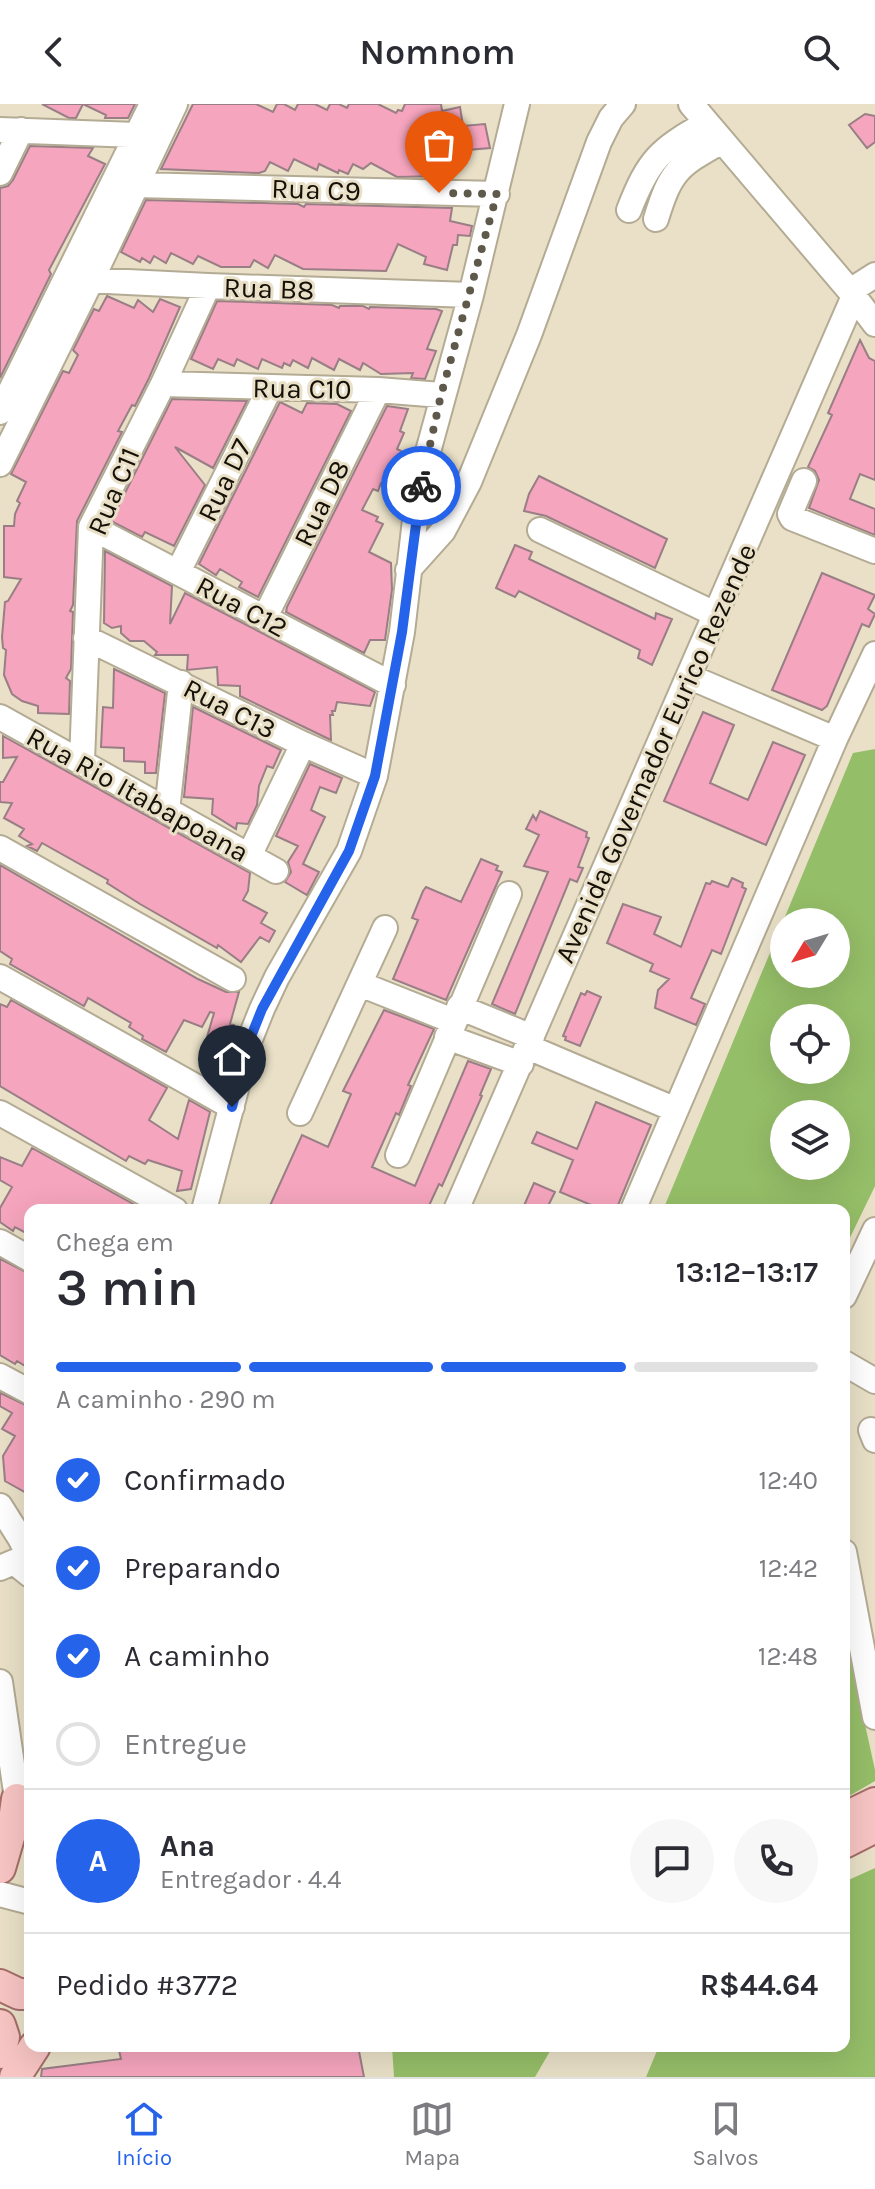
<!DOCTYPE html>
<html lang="pt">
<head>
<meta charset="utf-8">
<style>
	body { margin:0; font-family:Karla,sans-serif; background:#f7f7f7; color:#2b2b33; height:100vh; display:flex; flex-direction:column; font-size:30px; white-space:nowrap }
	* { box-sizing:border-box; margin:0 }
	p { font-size:26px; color:#7c7c81 }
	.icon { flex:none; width:44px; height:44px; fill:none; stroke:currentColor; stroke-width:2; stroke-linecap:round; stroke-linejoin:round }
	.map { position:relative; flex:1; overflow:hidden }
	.details { position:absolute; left:24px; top:1100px; width:826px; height:848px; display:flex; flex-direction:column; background:#fff; border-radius:16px; box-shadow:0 8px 32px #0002 }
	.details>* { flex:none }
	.needle { width:52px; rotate:232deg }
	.fabs { position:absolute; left:770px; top:804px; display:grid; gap:16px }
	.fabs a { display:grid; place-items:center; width:80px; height:80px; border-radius:50%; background:#fff; box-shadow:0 8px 32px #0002; font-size:40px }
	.pin { position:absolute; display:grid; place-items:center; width:68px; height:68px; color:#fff; margin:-82px -34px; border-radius:50% 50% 50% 0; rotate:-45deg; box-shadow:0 0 8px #0007 }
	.pin .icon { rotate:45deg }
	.courier { position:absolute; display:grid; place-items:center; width:80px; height:80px; margin:-40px; border:6px solid #2563eb; border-radius:50%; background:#fff; color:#222; box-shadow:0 2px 10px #0007 }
	.overview em { font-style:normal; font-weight:600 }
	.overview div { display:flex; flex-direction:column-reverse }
	.overview { display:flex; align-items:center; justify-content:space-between; height:136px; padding:0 32px }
	h1 { font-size:52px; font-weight:600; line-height:60px }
	.bar { display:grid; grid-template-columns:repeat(4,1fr); gap:12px 8px; align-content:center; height:96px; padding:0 32px }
	.bar i { height:10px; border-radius:6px; background:#e1e1e2 }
	.bar .on { background:#2563eb }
	.bar p { grid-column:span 4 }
	.line { display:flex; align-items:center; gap:20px; padding:0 32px; border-top:2px solid #e1e1e2 }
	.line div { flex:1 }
	.round { display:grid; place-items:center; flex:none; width:84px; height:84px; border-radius:42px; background:#f7f7f7 }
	ol { padding:0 32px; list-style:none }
	li { display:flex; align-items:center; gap:24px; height:88px }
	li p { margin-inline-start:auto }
	li .icon { padding:8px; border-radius:50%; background:#2563eb; color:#fff; stroke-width:4 }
	li:last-child { color:#7c7c81 }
	li i { width:44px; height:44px; border:4px solid #e1e1e2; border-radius:50% }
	header { display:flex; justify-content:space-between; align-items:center; height:104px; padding:0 32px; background:#fff; font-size:36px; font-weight:600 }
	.dock { display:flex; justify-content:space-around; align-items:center; height:112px; border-top:2px solid #e1e1e2; background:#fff; font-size:22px; color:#7c7c81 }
	.dock a { display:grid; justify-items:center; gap:4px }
	.dock .on { color:#2563eb }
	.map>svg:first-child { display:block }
	.forest { fill:#95be68; fill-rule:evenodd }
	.building { fill:#f5a5bd; stroke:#997e85; stroke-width:2 }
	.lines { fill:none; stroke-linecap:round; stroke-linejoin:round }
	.minor-casing { stroke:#b4ab94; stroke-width:28 }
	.major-casing { stroke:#a56d68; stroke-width:34 }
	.minor { stroke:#fff; stroke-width:24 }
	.major { stroke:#f7c5c3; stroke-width:30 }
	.done { stroke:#5f594c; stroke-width:8; stroke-dasharray:0 14.4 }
	.route { stroke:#2563eb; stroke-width:10 }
	.labels { text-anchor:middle; stroke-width:6; stroke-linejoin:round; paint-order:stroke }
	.street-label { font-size:28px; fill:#151109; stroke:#e9e0c7 }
</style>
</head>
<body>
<header><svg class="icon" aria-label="back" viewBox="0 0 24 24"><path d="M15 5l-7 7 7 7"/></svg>Nomnom<svg class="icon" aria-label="search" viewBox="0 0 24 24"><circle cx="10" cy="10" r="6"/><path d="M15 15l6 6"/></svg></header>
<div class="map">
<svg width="875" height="1973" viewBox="0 0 875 1973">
	<rect width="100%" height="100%" fill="#e9e0c7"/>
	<!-- forest -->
	<path class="forest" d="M875 645V1082L844 1146V1106H663L853 649ZM836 818V870H784V818ZM836 914V966H784V914ZM784 1010H836V1062H784Z
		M844 1525 875 1666V1677L844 1695Z
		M875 1764V1973H646L659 1942H844V1778Z
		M392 1942H553L535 1973H394Z"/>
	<!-- building -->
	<path class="building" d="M42 0H135L128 14H105L106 11 83 0 76 14H69Z
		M193 0H256L273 8 277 0H284L295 6 298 0H315L327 6 330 0H339L347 4 349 0H378L396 9 398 6 402 7 405 0H441L442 7 460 3 463 22 485 20 490 44 444 48 445 52 437 53 440 72 397 73 371 59 363 65 353 60 348 70 339 66 338 69 319 60 317 66 294 55 288 67 270 58 265 67 259 69 161 65Z
		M865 10 875 12V38L867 44 849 21Z
		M30 42 93 44 88 52 105 60 49 166 51 170 0 274V84L8 82 13 76Z
		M146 96 298 100 304 103 306 100 452 104 450 117 472 122 470 132 458 131 457 141H453L447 166 424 160 426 153 398 140 386 167 303 165 275 151 268 164 254 156 250 163H221L198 152 193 160 171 149 166 159 154 152 150 159 142 154 140 158 121 148Z
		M107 192 134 204 138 196 153 208 160 195 180 203 149 274 135 302 132 301 118 327 122 328 77 417 73 501 70 507 73 508 71 565 66 574 70 577 69 610 38 609V602L22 597 12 590 4 571 6 546 3 544 2 533 5 498 8 497 21 475 4 473V422H14L15 410 20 399 17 397 26 378 11 370 63 267 69 269 78 251 73 246 94 205 99 207Z
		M217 197 332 201 339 204 340 202H363L369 205 370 203 436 205 442 207 427 245 436 247 425 275 411 274 413 269 381 270 363 259 360 266 339 255 334 266 312 254 308 264 293 256 290 262 284 259 282 264 262 255 258 265 237 255 234 262 218 255 213 265 191 255Z
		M860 236 869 254 875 257V376L860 370 850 395 875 405V431L809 404 819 376 815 367 808 363 832 311 828 309Z
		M172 295 247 297 213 364 175 343 205 381 174 442 145 428 142 433 111 417Z
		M280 298 302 309 307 299 337 300 351 307 258 493 239 483 242 478 220 465 216 471 199 460Z
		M387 302 408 305 400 327 404 329 397 345 407 350 398 386 381 379 378 387 373 385 362 406 378 413 376 417 383 420 369 448 391 459 392 486 385 536H370L364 549 286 508 287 503Z
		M539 372 667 435 655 464 546 412 524 407 529 390Z
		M515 441 532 448 529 455 655 515 656 509 672 515 652 561 638 554 640 546 519 487 515 493 496 484Z
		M105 447 172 482 170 520 185 489 375 588 370 602 337 598 335 607H332L333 611H330L331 636 240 592V582L218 581 217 563 187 566 188 551H155L157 548 144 537H130L121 529V522L112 524 104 519Z
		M822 469 875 491 868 505 875 510 869 523 862 520 827 602 822 606 772 586Z
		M114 565 165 589 156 669H145V658L124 657V644L101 643 103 603 113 604Z
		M193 603 281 646 273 664 267 662 259 682 257 701 248 720 237 719 236 725 212 710 213 695 184 693Z
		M703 608 734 621 710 679 748 696 773 638 805 651 766 741 664 697Z
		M3 632 250 769 248 787 243 796 267 809 261 819 275 827 269 838 260 833 241 858 218 841 217 844 140 800 107 779 108 776 42 739 37 747 27 742 32 740 19 732 24 725 4 714 12 699 0 698V678H3L17 653 3 654Z
		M310 660 342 674 336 689 320 683 311 706 325 713 303 760 319 768 307 791 285 778 291 768 288 758 298 742 276 732Z
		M540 707 587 728 586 733 589 734 578 763 583 764 577 778 570 775 515 910 492 900 548 768 524 762 539 731 526 725 533 711 536 716Z
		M481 755 498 762 496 766 502 768 446 896 393 875 418 816 412 814 423 787 426 783 461 798Z
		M0 761 198 875 226 888H239L230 920 234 921 232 929H236L225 969 208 965 212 951 203 947 214 909 210 908 202 923 184 916 166 948 142 935 143 932 129 923 131 919 88 894 84 902 10 860 12 855 0 847Z
		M732 774 743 779 742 783 746 785 721 850 712 846 691 894 705 900 696 921 655 904 658 886 669 875 650 867 653 860 607 839 623 800 661 813 654 830 681 843 706 779 710 780 712 777 728 783Z
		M587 887 601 893 580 942 565 936 566 933 563 932 581 889 585 891Z
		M11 896 167 984 149 1016 178 1035 189 996 210 1008 191 1085 177 1087 182 1067 148 1056 145 1060 129 1052 126 1057 0 982V900L7 903Z
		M384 906 434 925 408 981 411 982 399 1011 396 1009 372 1063 415 1082 468 957 491 965 480 991 482 992 442 1082 439 1080 427 1106H268L302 1031 328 1043 351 990 343 987Z
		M596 998 651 1021 616 1106H603L560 1088 573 1056 532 1039 537 1028 577 1045Z
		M32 1044 144 1106H30V1131L15 1123 13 1127 0 1118V1104L12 1083 0 1076V1053L22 1062Z
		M534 1079 555 1088 546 1106H522Z
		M0 1155 30 1170V1265L17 1257 15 1260 0 1251Z
		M0 1289 30 1303V1391L5 1377 3 1352 15 1332 2 1325 12 1309 0 1302Z
		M118 1942H358L364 1973H41L42 1965 121 1955Z"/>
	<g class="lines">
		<!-- minor casing -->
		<g class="minor-casing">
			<path id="minor" d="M691 0 850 187 875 220
				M0 26 136 31
				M0 69 21 26
				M136 81 497 90
				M629 106C649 55 659 46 707 19
				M656 115C671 66 678 62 722 37
				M67 175 208 182 471 191
				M850 187 875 171
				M163 280 378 286 441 291
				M0 308 152 0
				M0 360 91 177 175 0
				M804 377 790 410 792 414 875 447
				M91 423 393 581
				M540 426 715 510
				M408 466 443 427 469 378 529 231 599 38 611 14 623 0
				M178 468 270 284
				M265 513 378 286
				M86 534 303 640 375 672
				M690 573 835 635
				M0 613 276 767
				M82 657 91 423 163 280 208 182
				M167 707 181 579
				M0 744 233 875
				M249 752 303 640
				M0 873 232 1003
				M360 880 453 917
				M459 903 532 933
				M447 933 521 960
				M528 943 676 1006
				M0 1009 175 1106
				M300 1009 385 824
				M398 1051 509 790
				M204 1106 248 940 262 905 277 873 349 747 375 672 402 528 415 416 426 355 471 191 517 0
				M456 1106 854 192
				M633 1106 835 635 875 550
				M0 1138 30 1155
				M844 1192 875 1126
				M844 1259 875 1277
				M0 1272 30 1288
				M871 1326 875 1336
				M0 1402 20 1434 30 1454
				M844 1448 875 1613
				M0 1464 14 1458 30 1471
				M0 1578 17 1695
				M0 1790 30 1798"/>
		</g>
		<!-- major casing -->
		<g class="major-casing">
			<path id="major" d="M844 1714 875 1699
				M844 1739 875 1723
				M0 1764 14 1716 17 1695
				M0 1881 19 1890H30
				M0 1921 4 1933 0 1949
				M15 1973 35 1942"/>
		</g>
		<!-- minor -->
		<use href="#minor" class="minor"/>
		<!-- major -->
		<use href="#major" class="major"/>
	</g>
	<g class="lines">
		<!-- done -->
		<path class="done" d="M421 382 441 291 497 90 439 89"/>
		<!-- route -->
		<path class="route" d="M232 1003 248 940 262 905 349 747 375 672 402 528 421 382"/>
	</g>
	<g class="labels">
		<!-- street labels -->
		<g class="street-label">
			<text transform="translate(316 85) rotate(2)" y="10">Rua C9</text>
			<text transform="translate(269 184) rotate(2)" y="10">Rua B8</text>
			<text transform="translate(302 284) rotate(1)" y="10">Rua C10</text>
			<text transform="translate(224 376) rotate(-64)" y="10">Rua D7</text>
			<text transform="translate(113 387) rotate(-67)" y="10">Rua C11</text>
			<text transform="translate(321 399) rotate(-64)" y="10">Rua D8</text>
			<text transform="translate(242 502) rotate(28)" y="10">Rua C12</text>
			<text transform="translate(230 604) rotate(27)" y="10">Rua C13</text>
			<text transform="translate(655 649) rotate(-66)" y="10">Avenida Governador Eurico Rezende</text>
			<text transform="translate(138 690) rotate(29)" y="10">Rua Rio Itabapoana</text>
		</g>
	</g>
</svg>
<div class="fabs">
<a><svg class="needle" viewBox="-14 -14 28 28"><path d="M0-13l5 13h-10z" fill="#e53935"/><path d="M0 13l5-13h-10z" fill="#7c7c81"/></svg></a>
<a><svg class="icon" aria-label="locate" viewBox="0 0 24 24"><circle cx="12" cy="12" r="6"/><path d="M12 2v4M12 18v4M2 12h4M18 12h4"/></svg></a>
<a><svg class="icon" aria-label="layers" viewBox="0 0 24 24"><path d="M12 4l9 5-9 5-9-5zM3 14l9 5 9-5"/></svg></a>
</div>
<div class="pin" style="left:439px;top:89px;background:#ea580c"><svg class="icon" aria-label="bag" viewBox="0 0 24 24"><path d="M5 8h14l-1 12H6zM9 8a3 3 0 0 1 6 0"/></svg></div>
<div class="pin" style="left:232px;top:1003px;background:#1f2937"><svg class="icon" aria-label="home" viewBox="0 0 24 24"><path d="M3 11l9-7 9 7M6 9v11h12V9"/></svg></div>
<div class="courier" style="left:421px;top:382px"><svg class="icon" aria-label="bike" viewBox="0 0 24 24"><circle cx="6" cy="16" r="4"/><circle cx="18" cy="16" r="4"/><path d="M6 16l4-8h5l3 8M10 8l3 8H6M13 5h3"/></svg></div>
<section class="details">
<div class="overview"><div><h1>3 min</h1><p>Chega em</p></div><em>13:12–13:17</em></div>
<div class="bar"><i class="on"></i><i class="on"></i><i class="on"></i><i></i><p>A caminho · 290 m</p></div>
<ol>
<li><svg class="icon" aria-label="check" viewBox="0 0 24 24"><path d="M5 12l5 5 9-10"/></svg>Confirmado<p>12:40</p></li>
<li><svg class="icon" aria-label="check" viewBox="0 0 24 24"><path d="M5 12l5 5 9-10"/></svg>Preparando<p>12:42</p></li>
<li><svg class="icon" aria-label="check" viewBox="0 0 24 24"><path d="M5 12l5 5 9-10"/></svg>A caminho<p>12:48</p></li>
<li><i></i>Entregue</li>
</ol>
<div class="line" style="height:144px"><b class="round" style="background:#2563eb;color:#fff">A</b><div><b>Ana</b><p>Entregador · 4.4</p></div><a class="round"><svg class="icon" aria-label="chat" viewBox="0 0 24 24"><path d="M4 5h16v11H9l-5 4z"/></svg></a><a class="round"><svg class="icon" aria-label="phone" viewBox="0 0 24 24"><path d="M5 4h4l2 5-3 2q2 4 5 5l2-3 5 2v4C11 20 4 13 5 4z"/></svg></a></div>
<div class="line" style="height:104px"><div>Pedido #3772</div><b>R$44.64</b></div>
</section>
</div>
<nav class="dock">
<a class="on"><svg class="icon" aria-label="home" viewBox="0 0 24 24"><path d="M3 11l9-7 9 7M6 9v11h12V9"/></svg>Início</a>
<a><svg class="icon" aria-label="map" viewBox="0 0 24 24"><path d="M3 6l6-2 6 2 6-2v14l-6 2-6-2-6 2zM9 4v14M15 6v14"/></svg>Mapa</a>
<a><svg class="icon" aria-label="saved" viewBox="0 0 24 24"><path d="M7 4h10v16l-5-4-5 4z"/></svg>Salvos</a>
</nav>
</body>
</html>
